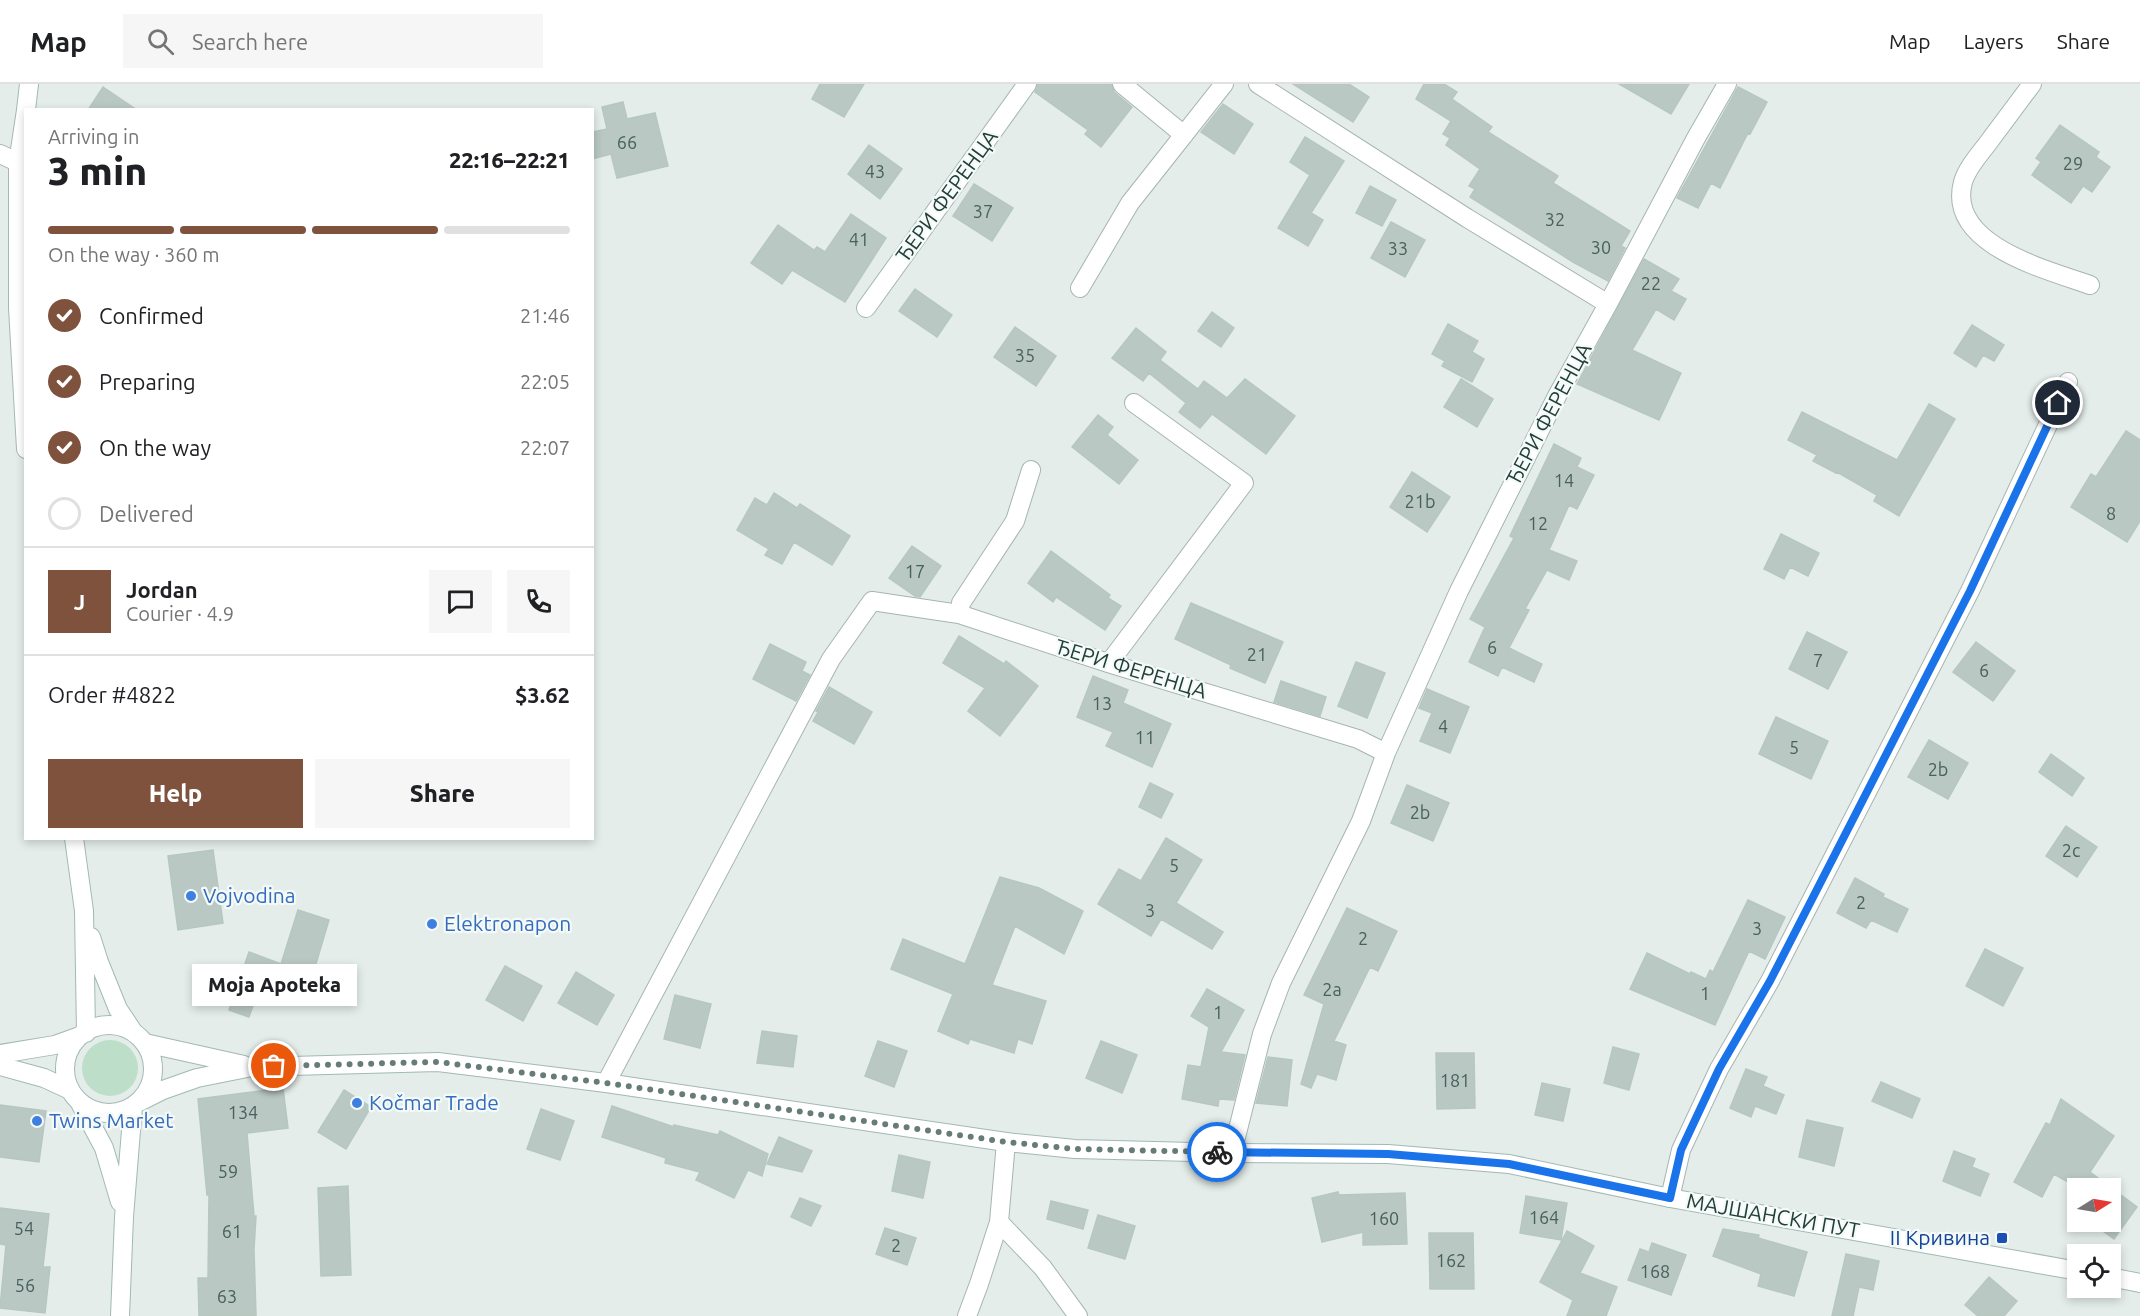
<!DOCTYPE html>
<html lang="en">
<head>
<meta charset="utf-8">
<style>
	body { margin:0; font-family:Ubuntu,sans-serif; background:#f6f6f6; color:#202124; height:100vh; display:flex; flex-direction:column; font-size:22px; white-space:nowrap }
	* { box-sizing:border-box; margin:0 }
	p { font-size:20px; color:#757577 }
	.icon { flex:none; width:33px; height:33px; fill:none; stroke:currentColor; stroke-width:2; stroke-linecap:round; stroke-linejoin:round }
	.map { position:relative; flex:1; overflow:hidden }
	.side { position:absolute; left:24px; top:24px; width:570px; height:732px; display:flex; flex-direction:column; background:#fff; border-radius:0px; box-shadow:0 3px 9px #0003 }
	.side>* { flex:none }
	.needle { width:39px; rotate:79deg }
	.tools { position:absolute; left:2067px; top:1094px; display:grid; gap:12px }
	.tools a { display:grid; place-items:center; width:54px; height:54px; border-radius:0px; background:#fff; box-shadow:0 3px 9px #0003; font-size:30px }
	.pin { position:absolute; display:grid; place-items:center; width:51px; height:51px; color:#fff; margin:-26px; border:3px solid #fff; border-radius:50%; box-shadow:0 2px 6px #0007 }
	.courier { position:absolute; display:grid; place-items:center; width:60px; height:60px; margin:-30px; border:4px solid #1a73e8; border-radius:50%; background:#fff; color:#222; box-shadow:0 2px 8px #0007 }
	.bubble { position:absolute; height:42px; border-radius:0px; background:#fff; box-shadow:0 3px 9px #0003; font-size:20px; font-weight:800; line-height:42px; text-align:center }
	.summary em { font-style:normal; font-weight:800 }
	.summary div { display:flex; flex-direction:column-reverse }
	.summary { display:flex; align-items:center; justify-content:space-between; height:102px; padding:0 24px }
	h1 { font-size:39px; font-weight:800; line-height:45px }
	.bar { display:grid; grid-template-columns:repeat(4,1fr); gap:9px 6px; align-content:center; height:72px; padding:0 24px }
	.bar i { height:8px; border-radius:4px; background:#e0e0e0 }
	.bar .selected { background:#7f523e }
	.bar p { grid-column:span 4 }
	.line { display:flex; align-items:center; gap:15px; padding:0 24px; border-top:2px solid #e0e0e0 }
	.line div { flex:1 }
	.round { display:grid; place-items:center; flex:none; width:63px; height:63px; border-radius:0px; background:#f6f6f6 }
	ol { padding:0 24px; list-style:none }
	li { display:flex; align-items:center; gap:18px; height:66px }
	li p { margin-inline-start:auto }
	li .icon { padding:6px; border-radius:50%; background:#7f523e; color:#fff; stroke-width:4 }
	li:last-child { color:#757577 }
	li i { width:33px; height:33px; border:3px solid #e0e0e0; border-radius:50% }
	.cta { display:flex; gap:12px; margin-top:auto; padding:12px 24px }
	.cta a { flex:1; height:69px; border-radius:0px; background:#7f523e; color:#fff; font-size:24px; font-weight:800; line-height:69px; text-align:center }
	.cta a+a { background:#f6f6f6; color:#202124 }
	header { display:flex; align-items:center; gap:36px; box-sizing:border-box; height:84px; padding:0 30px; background:#fff; border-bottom:2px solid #e0e0e0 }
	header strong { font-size:28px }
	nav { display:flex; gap:33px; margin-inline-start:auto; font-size:21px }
	.search { width:420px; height:54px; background:#f6f6f6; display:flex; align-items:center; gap:15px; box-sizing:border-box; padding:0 21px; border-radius:0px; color:#757577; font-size:22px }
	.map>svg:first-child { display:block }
	.green { fill:#bddec8 }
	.building { fill:#b9c8c3; stroke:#b6c7c1; stroke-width:1.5 }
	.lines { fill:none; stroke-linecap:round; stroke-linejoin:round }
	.street-casing { stroke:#a6b5b2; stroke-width:20 }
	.secondary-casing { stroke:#a2b9b3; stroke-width:20 }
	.street { stroke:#fff; stroke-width:18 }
	.secondary { stroke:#fff; stroke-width:18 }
	.done { stroke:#677c78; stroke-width:6; stroke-dasharray:0 10.8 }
	.route { stroke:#1a73e8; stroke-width:8 }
	.shop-dot { fill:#3f7fe0; stroke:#f4faf7; stroke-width:2 }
	.transit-dot { fill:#1a4fb4; stroke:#f4faf7; stroke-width:2 }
	.labels { text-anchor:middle; stroke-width:4.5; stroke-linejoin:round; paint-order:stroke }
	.number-label { font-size:18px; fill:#48615c }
	.street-label { font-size:21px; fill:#233f3a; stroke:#f4faf7 }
	.shop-label { font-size:21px; fill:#366cbe; stroke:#f4faf7; text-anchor:start }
	.transit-label { font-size:21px; fill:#164399; stroke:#f4faf7; text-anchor:end }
</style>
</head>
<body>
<header>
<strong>Map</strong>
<div class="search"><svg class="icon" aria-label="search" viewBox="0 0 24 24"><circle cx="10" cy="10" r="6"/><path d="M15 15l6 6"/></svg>Search here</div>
<nav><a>Map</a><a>Layers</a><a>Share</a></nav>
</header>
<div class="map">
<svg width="2140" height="1232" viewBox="0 0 2140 1232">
	<rect width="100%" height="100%" fill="#e4edea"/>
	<!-- green -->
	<path class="green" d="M82 984a28 28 0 1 1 56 0a28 28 0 1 1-56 0Z"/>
	<!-- building -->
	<path class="building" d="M820 0H864L844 33 812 15Z
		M1038 0H1111L1114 8 1132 23 1101 63 1085 50 1088 46 1035 8Z
		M1293 0H1349L1369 13 1353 38Z
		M1424 0H1444L1457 8 1452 15 1492 43 1488 48 1558 92 1553 99 1630 147 1621 162 1625 164 1608 197 1573 178 1470 113 1475 105 1469 102 1480 85 1446 61 1450 54 1443 50 1451 37 1416 15Z
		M1619 0H1689L1671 30Z
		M103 3 137 26H88Z
		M1738 3 1767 18 1750 50 1748 49 1720 104 1711 99 1698 124 1677 114Z
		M623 18 627 35 655 29 668 82 617 94 611 70 592 75V48L607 45 602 23Z
		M1223 20 1253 40 1234 70 1201 48Z
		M2060 41 2099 68 2096 73 2110 83 2092 108 2083 102 2071 119 2032 91 2041 78 2036 74Z
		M1305 53 1344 77 1311 129 1323 136 1308 162 1278 144 1310 91 1290 78Z
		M869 61 902 85 880 115 848 90Z
		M974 100 1013 124 992 157 953 132Z
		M1370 102 1396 116 1382 142 1356 129Z
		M851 130 886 154 845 218 792 186 782 200 751 179 778 141 814 166 817 163 825 168Z
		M1391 138 1425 156 1405 193 1371 174Z
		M1644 175 1679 195 1671 207 1686 215 1674 236 1656 225 1632 266 1681 289 1659 336 1577 300Z
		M915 205 952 231 937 253 899 227Z
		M1212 228 1234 244 1221 263 1198 247Z
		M1448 240 1478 257 1472 268 1484 275 1472 298 1442 282 1445 277 1432 270Z
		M1972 241 2004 261 1994 277 1983 271 1976 283 1954 269Z
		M1015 243 1056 272 1036 302 994 273Z
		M1136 244 1166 268 1160 276 1198 305 1204 297 1227 314 1245 295 1295 332 1266 370 1212 330 1200 344 1179 328 1186 319 1149 289 1143 297 1112 274Z
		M1461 295 1493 315 1477 343 1444 323Z
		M1929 320 1955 335 1899 432 1874 417 1877 411 1837 388 1836 389 1813 377 1817 371 1788 356 1802 328 1897 376Z
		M1098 331 1113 343 1107 351 1138 376 1119 400 1072 363Z
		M2126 347 2140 356V437L2127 458 2071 423 2091 390 2096 393Z
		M1554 360 1581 374 1577 383 1594 391 1577 425 1569 421 1549 466 1577 477 1569 496 1547 486 1525 525 1529 526 1509 564 1542 580 1534 598 1502 583 1498 592 1469 578 1485 543 1470 535 1514 454 1510 452Z
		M1412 388 1450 413 1427 448 1390 423Z
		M774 409 797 424 800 420 850 452 832 481 794 458 782 480 765 471 769 465 737 446 755 414 767 421Z
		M1781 450 1819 469 1808 492 1790 483 1784 495 1764 485Z
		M912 462 941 482 920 513 915 512 889 494Z
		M1051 467 1110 511 1108 514 1121 522 1105 546 1056 513 1053 518 1028 499Z
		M1191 519 1283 558 1265 599 1230 584 1231 581 1175 555Z
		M1807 548 1847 568 1828 605 1789 585Z
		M959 552 1004 580 1006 577 1038 602 1000 652 968 627 985 604 943 579Z
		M1976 558 2015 587 1993 617 1953 588Z
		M770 560 806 578 802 587 810 591 796 617 753 595Z
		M1356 578 1385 589 1367 634 1338 622Z
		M1093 592 1128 606 1123 619 1171 640 1152 683 1106 662 1113 648 1077 633Z
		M1281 597 1326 613 1320 632 1274 618Z
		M829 603 872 628 854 660 813 637 818 628 816 627Z
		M1427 605 1469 623 1450 669 1420 657 1432 629 1419 624Z
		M1776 633 1828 657 1811 695 1759 670Z
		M1929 656 1968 679 1948 715 1908 693Z
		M2051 670 2084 694 2072 712 2039 688Z
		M1150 699 1173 710 1161 734 1139 723Z
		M1407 701 1449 719 1433 757 1391 739Z
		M2066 742 2097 763 2077 793 2046 772Z
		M1166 754 1202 776 1176 819 1223 848 1212 865 1161 835 1151 852 1098 820 1119 785 1141 797Z
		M213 766 223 839 178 846 168 772Z
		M1000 793 1039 804 1083 827 1064 870 1015 842 992 901 1046 917 1032 960 1018 955 1014 969 970 955 968 960 938 947 953 910 891 885 903 855 965 880Z
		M1855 794 1884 810 1883 813 1908 825 1897 848 1871 836 1866 844 1837 829Z
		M1748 816 1785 833 1765 875 1749 867 1715 941 1630 905 1647 869 1690 890 1691 888 1706 895 1710 886 1713 888Z
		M1347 824 1397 847 1378 887 1370 883 1334 957 1346 961 1336 996 1317 990 1311 1004 1301 1000 1324 920 1304 911Z
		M298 826 329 836 307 910 262 896 249 933 229 926 249 868 281 880Z
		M1985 865 2023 884 2003 922 1966 902Z
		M505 882 542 902 523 937 486 916Z
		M576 888 614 911 597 941 558 919Z
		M1207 905 1244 926 1221 968 1245 971 1234 1016 1219 1015 1218 1022 1182 1015 1188 981 1201 983 1209 943 1191 932Z
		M675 911 711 920 700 964 664 955Z
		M762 947 797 952 793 983 757 979Z
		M878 957 907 967 894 1003 865 992Z
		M1101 957 1137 971 1122 1009 1086 994Z
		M1613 963 1639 970 1629 1006 1604 999Z
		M1436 969H1474L1475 1024 1437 1025Z
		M1268 973 1292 976 1287 1022 1256 1019Z
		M1746 985 1767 993 1763 1002 1784 1011 1776 1030 1755 1022 1751 1033 1730 1024Z
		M1881 998 1920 1015 1912 1034 1872 1017Z
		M1542 999 1570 1005 1563 1037 1535 1031Z
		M283 1004 288 1044 247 1049 254 1132H256L254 1165 256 1232H199L198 1194H208L209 1111H207L198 1015Z
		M344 1006 371 1023 346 1065 318 1048Z
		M2061 1015 2114 1052 2090 1088 2137 1123 2114 1155 2089 1137H2110V1104H2078L2054 1090 2042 1113 2014 1098 2046 1039 2050 1041Z
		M0 1021 46 1027 39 1078 0 1073Z
		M612 1022 674 1043V1041L718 1051 720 1047 768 1070 762 1092 748 1086 734 1114 696 1096 700 1088 665 1079 666 1074 602 1053Z
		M541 1025 574 1037 560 1076 527 1065Z
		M1807 1036 1843 1044 1834 1082 1799 1073Z
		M779 1053 812 1067 802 1088 767 1080Z
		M1954 1067 1975 1075 1972 1083 1989 1090 1980 1112 1943 1097Z
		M899 1071 930 1078 923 1114 892 1107Z
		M348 1102 351 1191 321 1192 318 1104Z
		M1338 1108 1339 1111 1405 1109 1407 1160 1363 1161V1148L1322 1158 1312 1114Z
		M1526 1112 1567 1119 1561 1156 1520 1149Z
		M800 1114 821 1122 811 1142 791 1133Z
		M1051 1117 1088 1126 1083 1145 1047 1135Z
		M0 1124 49 1130 43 1183H50L45 1229 0 1224 6 1161 0 1160Z
		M1098 1131 1135 1142 1125 1175 1088 1164Z
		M885 1144 916 1154 907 1181 876 1170Z
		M1723 1145 1759 1151 1758 1154 1807 1168 1794 1212 1758 1202 1761 1190 1713 1172Z
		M1567 1147 1594 1162 1580 1189 1617 1203 1606 1232H1567L1573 1216 1540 1198Z
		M1429 1149H1473L1474 1205H1430Z
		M1652 1159 1686 1171 1671 1211 1628 1196 1640 1165 1649 1168Z
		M1846 1170 1879 1177 1873 1206 1859 1203 1853 1232H1832Z
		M1989 1193 2017 1217 2004 1232H1978L1965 1221Z"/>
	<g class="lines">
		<!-- street casing -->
		<g class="street-casing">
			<path id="street" d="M1122 0 1184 51
				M1258 0 1467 134 1608 220
				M2032 0C2017 20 2002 40 1988 59 1979 71 1967 84 1963 98 1946 161 2048 186 2090 201
				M0 70 26 82
				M1080 204 1130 119 1224 0
				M866 224 1027 0
				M959 530 961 519 1015 437 1031 386
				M1109 579 1244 399 1134 319
				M606 999 831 575 872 517 959 530 1111 580 1358 655 1386 669
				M1232 1069 1262 950 1281 899 1361 737 1386 669 1459 507 1558 310 1608 220 1696 54 1727 0
				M1670 1114 1681 1066 1719 985 1770 897 1970 507 2068 298
				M999 1138 1043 1184 1078 1232
				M967 1232 979 1200 999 1138 1006 1058"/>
		</g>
		<!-- secondary casing -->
		<g class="secondary-casing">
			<path id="secondary" d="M26 26 18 79V224L26 365
				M26 26 29 0
				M74 754 84 827 86 949
				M91 853 99 878 118 925 134 949
				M65 985a44 44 0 1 1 88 0a44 44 0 1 1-88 0Z
				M145 959 244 981
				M0 970 55 961 80 952
				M0 982 44 994 70 1006
				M139 1018 163 1006 197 994 252 983 438 978 606 999 1006 1058 1075 1065 1232 1069 1388 1070 1509 1080 1670 1114 2078 1187
				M80 1019 104 1064 120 1118
				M2110 1193 2140 1199
				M120 1232 124 1133 133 1022"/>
		</g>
		<!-- street -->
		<use href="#street" class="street"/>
		<!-- secondary -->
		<use href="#secondary" class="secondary"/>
	</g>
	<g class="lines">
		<!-- done -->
		<path class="done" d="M274 982 438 978 606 999 1006 1058 1075 1065 1217 1068"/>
		<!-- route -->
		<path class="route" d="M1217 1068 1388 1070 1509 1080 1670 1114 1681 1066 1719 985 1770 897 1970 507 2058 319"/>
	</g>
	<!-- markers -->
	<g class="shop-dot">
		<circle cx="191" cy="812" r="6"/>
		<circle cx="432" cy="840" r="6"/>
		<circle cx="357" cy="1019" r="6"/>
		<circle cx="37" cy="1037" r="6"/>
	</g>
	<rect class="transit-dot" x="1996" y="1148" width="12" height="12" rx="3"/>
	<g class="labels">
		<!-- number labels -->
		<g class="number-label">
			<text x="627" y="65">66</text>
			<text x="2073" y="86">29</text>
			<text x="875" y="94">43</text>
			<text x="983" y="134">37</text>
			<text x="1555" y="142">32</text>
			<text x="859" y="162">41</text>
			<text x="1601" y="170">30</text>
			<text x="1398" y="171">33</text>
			<text x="1651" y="206">22</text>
			<text x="1025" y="278">35</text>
			<text x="1564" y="403">14</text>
			<text x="1420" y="424">21b</text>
			<text x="2111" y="436">8</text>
			<text x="1538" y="446">12</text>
			<text x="915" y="494">17</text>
			<text x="1492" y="570">6</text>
			<text x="1257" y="577">21</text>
			<text x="1818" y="583">7</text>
			<text x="1984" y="593">6</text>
			<text x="1102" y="626">13</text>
			<text x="1443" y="649">4</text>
			<text x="1145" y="660">11</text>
			<text x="1794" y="670">5</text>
			<text x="1938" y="692">2b</text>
			<text x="1420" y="735">2b</text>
			<text x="2071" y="773">2c</text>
			<text x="1174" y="788">5</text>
			<text x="1861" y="825">2</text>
			<text x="1150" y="833">3</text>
			<text x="1757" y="851">3</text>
			<text x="1363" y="861">2</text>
			<text x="1332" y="912">2a</text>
			<text x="1705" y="916">1</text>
			<text x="1218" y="935">1</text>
			<text x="1455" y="1003">181</text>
			<text x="243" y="1035">134</text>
			<text x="228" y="1094">59</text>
			<text x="1544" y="1140">164</text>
			<text x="1384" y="1141">160</text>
			<text x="24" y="1151">54</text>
			<text x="232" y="1154">61</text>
			<text x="896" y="1168">2</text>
			<text x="1451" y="1183">162</text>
			<text x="1655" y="1194">168</text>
			<text x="25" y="1208">56</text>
			<text x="227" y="1219">63</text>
		</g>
		<!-- street labels -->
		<g class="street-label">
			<text transform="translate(947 112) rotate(-54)" y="7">ЂЕРИ ФЕРЕНЦА</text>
			<text transform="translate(1549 330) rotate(-62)" y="7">ЂЕРИ ФЕРЕНЦА</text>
			<text transform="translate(1131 585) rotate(17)" y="7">ЂЕРИ ФЕРЕНЦА</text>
			<text transform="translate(1773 1132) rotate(10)" y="7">МАЈШАНСКИ ПУТ</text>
		</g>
		<!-- shop labels -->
		<g class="shop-label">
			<text x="203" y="819">Vojvodina</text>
			<text x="444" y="847">Elektronapon</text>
			<text x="369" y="1026">Kočmar Trade</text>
			<text x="49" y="1044">Twins Market</text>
		</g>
		<!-- transit labels -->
		<g class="transit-label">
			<text x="1990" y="1161">II Кривина</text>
		</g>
	</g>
</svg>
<div class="tools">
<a><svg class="needle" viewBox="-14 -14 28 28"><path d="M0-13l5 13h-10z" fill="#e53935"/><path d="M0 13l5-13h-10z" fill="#757577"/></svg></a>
<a><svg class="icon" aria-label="locate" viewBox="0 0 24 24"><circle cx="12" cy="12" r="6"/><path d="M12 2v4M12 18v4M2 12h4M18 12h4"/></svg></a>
</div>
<div class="pin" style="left:274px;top:982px;background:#ea580c"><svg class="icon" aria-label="bag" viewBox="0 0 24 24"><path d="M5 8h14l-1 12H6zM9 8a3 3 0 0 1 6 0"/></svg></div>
<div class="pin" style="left:2058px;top:319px;background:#1f2937"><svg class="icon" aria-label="home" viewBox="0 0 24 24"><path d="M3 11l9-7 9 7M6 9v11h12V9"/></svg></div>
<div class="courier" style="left:1217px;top:1068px"><svg class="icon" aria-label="bike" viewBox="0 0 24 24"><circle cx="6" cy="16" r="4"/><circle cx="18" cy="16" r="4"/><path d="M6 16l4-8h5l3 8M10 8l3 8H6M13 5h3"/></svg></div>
<div class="bubble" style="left:192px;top:880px;width:165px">Moja Apoteka</div>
<section class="side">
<div class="summary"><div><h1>3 min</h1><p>Arriving in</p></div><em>22:16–22:21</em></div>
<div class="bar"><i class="selected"></i><i class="selected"></i><i class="selected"></i><i></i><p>On the way · 360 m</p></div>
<ol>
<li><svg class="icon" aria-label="check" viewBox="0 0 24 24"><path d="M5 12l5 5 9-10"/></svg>Confirmed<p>21:46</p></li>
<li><svg class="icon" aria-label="check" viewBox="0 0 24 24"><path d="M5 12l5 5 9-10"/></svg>Preparing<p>22:05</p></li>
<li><svg class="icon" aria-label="check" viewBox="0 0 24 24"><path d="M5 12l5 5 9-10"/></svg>On the way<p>22:07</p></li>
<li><i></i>Delivered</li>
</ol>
<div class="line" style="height:108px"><b class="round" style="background:#7f523e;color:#fff">J</b><div><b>Jordan</b><p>Courier · 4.9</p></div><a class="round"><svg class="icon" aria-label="chat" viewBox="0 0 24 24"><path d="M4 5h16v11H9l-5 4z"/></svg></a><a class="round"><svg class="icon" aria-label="phone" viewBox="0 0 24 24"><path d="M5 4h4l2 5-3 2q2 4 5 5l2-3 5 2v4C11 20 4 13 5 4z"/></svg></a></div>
<div class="line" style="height:78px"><div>Order #4822</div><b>$3.62</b></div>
<div class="cta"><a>Help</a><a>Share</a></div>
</section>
</div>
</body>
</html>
